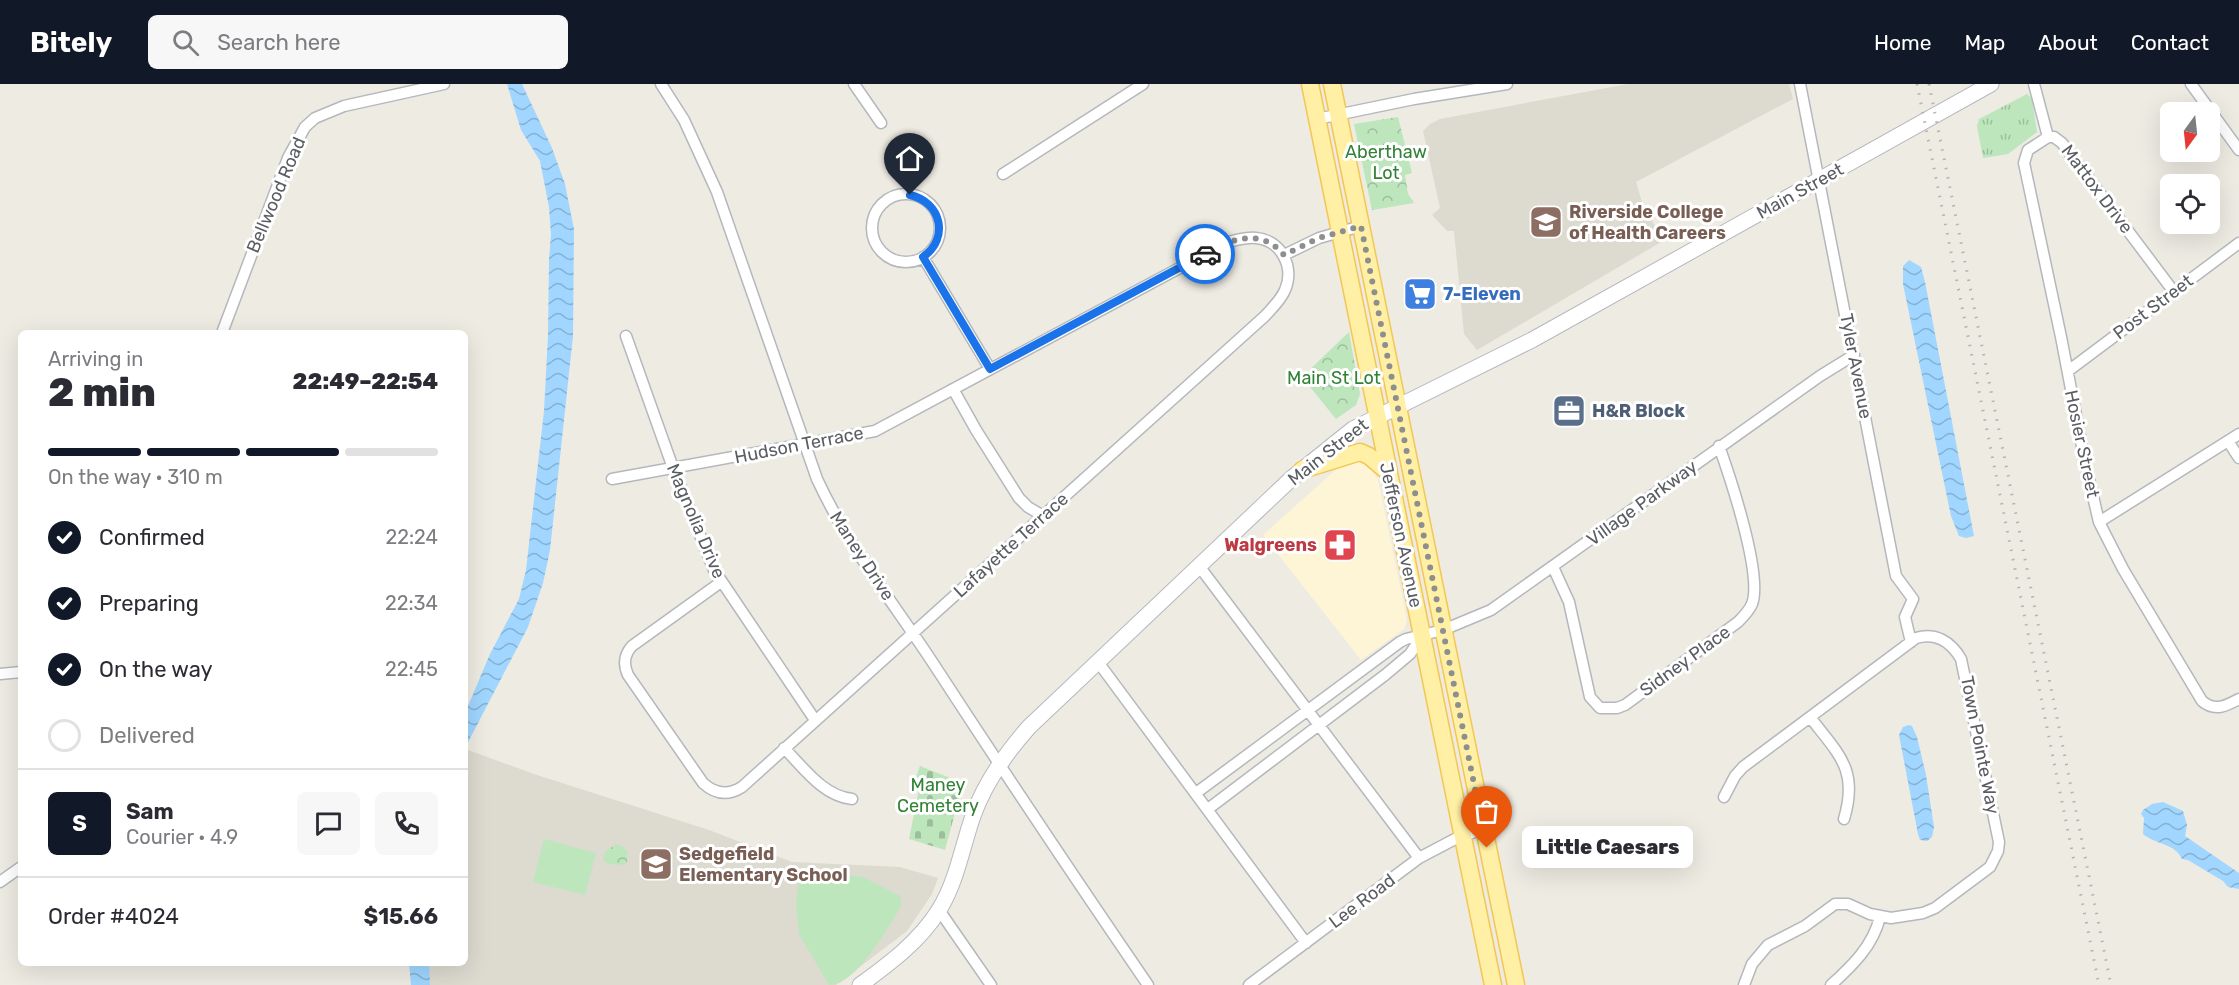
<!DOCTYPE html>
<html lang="en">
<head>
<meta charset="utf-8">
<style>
	body { margin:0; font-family:Rubik,sans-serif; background:#f7f7f7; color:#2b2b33; height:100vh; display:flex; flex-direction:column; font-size:22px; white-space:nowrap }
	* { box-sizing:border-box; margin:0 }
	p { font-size:20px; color:#7c7c81 }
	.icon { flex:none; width:33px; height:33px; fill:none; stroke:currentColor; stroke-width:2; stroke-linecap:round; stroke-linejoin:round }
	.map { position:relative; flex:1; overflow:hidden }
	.sheet { position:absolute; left:18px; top:246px; width:450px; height:636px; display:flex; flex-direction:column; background:#fff; border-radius:9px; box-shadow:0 6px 24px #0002 }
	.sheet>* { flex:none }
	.needle { width:39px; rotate:195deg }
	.fabs { position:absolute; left:2160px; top:18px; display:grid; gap:12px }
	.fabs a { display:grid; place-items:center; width:60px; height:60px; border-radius:9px; background:#fff; box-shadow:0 6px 24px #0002; font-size:30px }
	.pin { position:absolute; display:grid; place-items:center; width:51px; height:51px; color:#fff; margin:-62px -26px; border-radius:50% 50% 50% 0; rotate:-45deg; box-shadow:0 0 6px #0007 }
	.pin .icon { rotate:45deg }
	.courier { position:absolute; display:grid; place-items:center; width:60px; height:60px; margin:-30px; border:4px solid #1a73e8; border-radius:50%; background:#fff; color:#222; box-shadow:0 2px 8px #0007 }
	.bubble { position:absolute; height:42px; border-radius:9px; background:#fff; box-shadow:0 6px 24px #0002; font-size:20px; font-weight:800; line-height:42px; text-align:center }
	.summary em { font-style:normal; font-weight:800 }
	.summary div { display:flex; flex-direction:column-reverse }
	.summary { display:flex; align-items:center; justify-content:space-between; height:102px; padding:0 30px }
	h1 { font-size:39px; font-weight:800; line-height:45px }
	.bar { display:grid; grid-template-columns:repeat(4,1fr); gap:9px 6px; align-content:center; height:72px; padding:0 30px }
	.bar i { height:8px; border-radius:4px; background:#e1e1e2 }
	.bar .active { background:#111827 }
	.bar p { grid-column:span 4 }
	.line { display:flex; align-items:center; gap:15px; padding:0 30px; border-top:2px solid #e1e1e2 }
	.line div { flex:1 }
	.round { display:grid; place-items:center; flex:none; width:63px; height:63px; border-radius:9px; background:#f7f7f7 }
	ol { padding:0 30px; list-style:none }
	li { display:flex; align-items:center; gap:18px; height:66px }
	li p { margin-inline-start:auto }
	li .icon { padding:6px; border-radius:50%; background:#111827; color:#fff; stroke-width:4 }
	li:last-child { color:#7c7c81 }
	li i { width:33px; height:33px; border:3px solid #e1e1e2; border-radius:50% }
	header { display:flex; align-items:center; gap:36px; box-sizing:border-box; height:84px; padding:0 30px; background:#111827; color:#fff }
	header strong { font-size:28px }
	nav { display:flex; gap:33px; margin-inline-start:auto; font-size:21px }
	.search { width:420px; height:54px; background:#f7f7f7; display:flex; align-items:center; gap:15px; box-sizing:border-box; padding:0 21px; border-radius:9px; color:#7c7c81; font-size:22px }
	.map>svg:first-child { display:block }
	.commercial { fill:#fef5d6 }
	.education { fill:#dddad0 }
	.grass { fill:url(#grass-tufts) }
	.forest { fill:url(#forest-crowns) }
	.cemetery { fill:url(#cemetery-stones) }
	.pitch { fill:#bde6bd }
	.water { fill:url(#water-waves) }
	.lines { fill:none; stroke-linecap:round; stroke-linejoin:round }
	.street-casing { stroke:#b4b8bd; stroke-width:13 }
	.secondary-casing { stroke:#b5b9bf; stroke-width:17 }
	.primary-casing { stroke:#f3c655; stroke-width:19 }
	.street { stroke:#fff; stroke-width:10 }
	.secondary { stroke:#fff; stroke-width:15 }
	.primary { stroke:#fff0a5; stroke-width:16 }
	.rail { stroke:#b3b4b4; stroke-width:3; stroke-dasharray:1.5 8; stroke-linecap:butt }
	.done { stroke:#8d8f8f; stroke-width:6; stroke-dasharray:0 10.8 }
	.route { stroke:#1a73e8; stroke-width:8 }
	.labels { text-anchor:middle; stroke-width:6; stroke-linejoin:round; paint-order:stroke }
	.park-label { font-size:18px; fill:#328236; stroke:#fff }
	.street-label { font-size:18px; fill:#5a5e63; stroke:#fff }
	.education-label { font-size:18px; font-weight:bold; fill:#785e54; stroke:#fff; text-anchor:start }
	.shop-label { font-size:18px; font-weight:bold; fill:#366cbe; stroke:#fff; text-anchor:start }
	.service-label { font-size:18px; font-weight:bold; fill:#4e5e75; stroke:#fff; text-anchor:start }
	.health-label { font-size:18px; font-weight:bold; fill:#be3a42; stroke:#fff; text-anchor:end }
</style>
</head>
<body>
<header>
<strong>Bitely</strong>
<div class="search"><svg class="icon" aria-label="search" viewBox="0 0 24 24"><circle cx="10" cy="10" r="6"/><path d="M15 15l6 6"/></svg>Search here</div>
<nav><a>Home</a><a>Map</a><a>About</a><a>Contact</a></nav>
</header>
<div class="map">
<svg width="2239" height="901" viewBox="0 0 2239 901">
	<defs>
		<pattern id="grass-tufts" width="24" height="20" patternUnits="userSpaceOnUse" patternTransform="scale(1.5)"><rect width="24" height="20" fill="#bde6bd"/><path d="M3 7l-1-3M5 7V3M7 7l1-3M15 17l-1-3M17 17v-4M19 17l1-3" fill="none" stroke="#9dbe9d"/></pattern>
		<pattern id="forest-crowns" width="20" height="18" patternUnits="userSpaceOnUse" patternTransform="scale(1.5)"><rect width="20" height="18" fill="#bde6bd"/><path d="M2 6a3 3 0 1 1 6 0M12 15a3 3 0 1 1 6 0" fill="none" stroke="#9dbe9d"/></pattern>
		<pattern id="cemetery-stones" width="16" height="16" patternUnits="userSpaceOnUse" patternTransform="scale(1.5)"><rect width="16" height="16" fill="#bde6bd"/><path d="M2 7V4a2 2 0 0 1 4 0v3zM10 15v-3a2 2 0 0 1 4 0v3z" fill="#9dbe9d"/></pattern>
		<pattern id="water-waves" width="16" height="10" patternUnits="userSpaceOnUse" patternTransform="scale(1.5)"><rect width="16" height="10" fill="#a0d6ff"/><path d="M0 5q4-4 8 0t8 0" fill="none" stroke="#85b1d2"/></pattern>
	</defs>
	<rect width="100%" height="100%" fill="#edebe2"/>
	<!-- commercial -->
	<path class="commercial" d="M1355 376 1369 381 1378 395 1407 536 1404 545 1361 576 1263 451 1342 380Z"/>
	<!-- education -->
	<path class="education" d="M1628 0H1789L1793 15 1636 98 1642 118 1663 157 1477 266 1464 250 1454 147H1447L1432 131 1440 124 1423 47 1430 40 1440 35Z
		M465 665 537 691 709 746 792 778 900 783 938 794 932 810 907 847 836 901H418V879H465Z"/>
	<!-- grass -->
	<path class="grass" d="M2027 10 2032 15 2037 48 2008 70 1983 74 1977 42 1979 35Z"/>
	<!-- forest -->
	<path class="forest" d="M1398 33 1412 89 1405 91 1408 110 1414 119 1372 126 1354 40Z
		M1349 248 1360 310 1356 321 1336 335 1302 293Z
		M616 760 622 762 628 768 627 778 622 781 608 780 603 775 605 768Z"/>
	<!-- cemetery -->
	<path class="cemetery" d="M920 682 963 699 945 766 909 755 921 695 916 693Z"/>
	<!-- pitch -->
	<path class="pitch" d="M544 755 596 769 585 811 533 798Z
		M801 785 863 793 900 812 901 823C887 844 857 901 829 901L799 850 796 818Z"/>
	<!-- water -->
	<path class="water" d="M507 0H522L552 64 565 100 574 145 573 252 550 466 543 499 528 543 465 664V629L490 570 519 515 526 486 544 327 548 252 549 175 551 151 549 123 540 77 521 46Z
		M1909 176 1921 183 1925 198 1974 452 1966 454 1959 452 1951 432 1903 200V182Z
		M1909 641 1912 642 1917 653 1926 691 1934 743 1932 753 1927 757 1920 756 1918 750 1899 651 1903 643Z
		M2163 718 2183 727 2187 741 2185 752 2239 789V805L2228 803 2223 797 2188 776 2182 775C2175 759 2156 761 2143 750L2144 734 2141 730 2143 726 2152 720Z
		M409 879H429L430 901H411Z"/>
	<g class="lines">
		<!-- street casing -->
		<g class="street-casing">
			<path id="street" d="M661 0 684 36 717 108 817 395C847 460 891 516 931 576 1002 685 1074 793 1148 901
				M854 0 881 39
				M1800 0 1896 492 1913 515 1905 533 1911 558
				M2034 0 2048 53
				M2191 0 2239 66
				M1317 35 1414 15 1507 0
				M2048 53 2028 66 2024 79 2061 253 2085 378 2099 438 2123 485 2202 617C2215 628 2226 622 2239 615
				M2048 53H2054L2062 59 2174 208
				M1003 90 1143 0
				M872 144a34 34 0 1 1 68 0a34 34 0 1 1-68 0Z
				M1284 171 1319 154 1361 142
				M923 173 990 285
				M222 249 288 74 305 43 315 34 344 22 444 0
				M626 252 673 384 714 486 815 636
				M2068 287 2239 159
				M953 305 976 346 1019 414 1028 423 1043 432
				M2228 357 2239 374
				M612 395 875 347 1228 158C1237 156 1246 153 1256 154 1281 156 1295 183 1285 206 1281 216 1272 224 1265 232L742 703C728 712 715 710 703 699L628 591C623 580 624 571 632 562L721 498
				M2099 438 2239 350
				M1199 482 1419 774
				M1553 483 1569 518 1590 613 1600 624H1617L1625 621 1738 538C1743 533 1749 527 1752 520 1763 491 1730 393 1719 362
				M1098 578 1306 859
				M0 590 21 588
				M1810 633C1838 670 1859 685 1844 735
				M784 664C804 684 823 712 852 715
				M1196 709 1400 558 1406 555 1443 546 1491 526 1820 292 1854 271
				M1724 713 1735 692 1743 683 1916 554C1936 548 1951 558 1961 575L1999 758 1998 767 1990 783 1935 824 1923 829 1891 834 1870 830 1848 820H1835L1805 842 1768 861 1752 880 1744 901
				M1208 725 1385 591 1410 570 1422 552
				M0 798 21 783
				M939 826 991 901
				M1249 901 1419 774 1455 755 1483 745
				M1831 901C1852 882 1873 862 1880 833"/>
		</g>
		<!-- secondary casing -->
		<g class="secondary-casing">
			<path id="secondary" d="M860 901C889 880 920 857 939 826 957 797 962 763 973 732 985 698 1006 669 1029 643L1292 394 1353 345 1532 256 1991 0"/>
		</g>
		<!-- primary casing -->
		<g class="primary-casing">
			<path id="primary" d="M1310 0 1493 901
				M1332 0 1516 901
				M1302 386 1360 368 1369 372 1389 389"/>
		</g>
		<!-- street -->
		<use href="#street" class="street"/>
		<!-- secondary -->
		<use href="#secondary" class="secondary"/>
		<!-- primary -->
		<use href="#primary" class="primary"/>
		<!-- rail -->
		<path class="rail" d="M1917 0 2099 901
			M1929 0 2111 901"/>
	</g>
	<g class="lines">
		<!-- done -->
		<path class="done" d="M1205 170C1230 154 1262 144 1284 171L1319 154 1361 142 1487 764"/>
		<!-- route -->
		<path class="route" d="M910 111C941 118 950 154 923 173L990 285 1205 170"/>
	</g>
	<!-- icons -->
	<defs>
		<g id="university-square" transform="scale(1.725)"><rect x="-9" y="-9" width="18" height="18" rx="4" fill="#8d6e63" stroke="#fff"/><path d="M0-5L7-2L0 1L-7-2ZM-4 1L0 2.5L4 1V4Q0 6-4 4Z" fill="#fff"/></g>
		<g id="supermarket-square" transform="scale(1.725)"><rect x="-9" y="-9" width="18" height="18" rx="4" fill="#3f7fe0" stroke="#fff"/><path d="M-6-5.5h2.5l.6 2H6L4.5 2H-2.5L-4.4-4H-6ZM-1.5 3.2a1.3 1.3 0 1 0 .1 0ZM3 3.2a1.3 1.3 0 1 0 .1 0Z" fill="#fff"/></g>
		<g id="office-square" transform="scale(1.725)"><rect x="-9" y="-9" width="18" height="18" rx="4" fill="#5c6f8a" stroke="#fff"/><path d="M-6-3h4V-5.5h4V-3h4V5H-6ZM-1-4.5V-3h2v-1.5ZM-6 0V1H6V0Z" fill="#fff"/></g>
		<g id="pharmacy-square" transform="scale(1.725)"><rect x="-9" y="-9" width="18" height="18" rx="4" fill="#e0444e" stroke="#fff"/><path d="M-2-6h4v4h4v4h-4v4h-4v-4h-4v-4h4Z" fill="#fff"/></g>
		<g id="school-square" transform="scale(1.725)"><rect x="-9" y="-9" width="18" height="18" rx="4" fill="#8d6e63" stroke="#fff"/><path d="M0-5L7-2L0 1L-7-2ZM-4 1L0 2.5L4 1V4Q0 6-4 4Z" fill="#fff"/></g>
	</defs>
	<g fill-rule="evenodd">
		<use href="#university-square" x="1546" y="138"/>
		<use href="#supermarket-square" x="1420" y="210"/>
		<use href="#office-square" x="1569" y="327"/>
		<use href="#pharmacy-square" x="1340" y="461"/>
		<use href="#school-square" x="656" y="780"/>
	</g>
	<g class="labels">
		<!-- park labels -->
		<g class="park-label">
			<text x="1386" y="74">Aberthaw<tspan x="1386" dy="21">Lot</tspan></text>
			<text x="1334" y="300">Main St Lot</text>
			<text x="938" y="707">Maney<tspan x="938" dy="21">Cemetery</tspan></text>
		</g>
		<!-- street labels -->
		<g class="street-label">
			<text transform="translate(2097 105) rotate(53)" y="6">Mattox Drive</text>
			<text transform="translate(1800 107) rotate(-29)" y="6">Main Street</text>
			<text transform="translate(276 111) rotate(-67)" y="6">Bellwood Road</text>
			<text transform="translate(2153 223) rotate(-37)" y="6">Post Street</text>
			<text transform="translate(1856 282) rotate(79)" y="6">Tyler Avenue</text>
			<text transform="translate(2082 360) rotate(78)" y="6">Hosier Street</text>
			<text transform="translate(799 361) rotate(-11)" y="6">Hudson Terrace</text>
			<text transform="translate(1328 368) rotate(-38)" y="6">Main Street</text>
			<text transform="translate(1642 419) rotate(-36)" y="6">Village Parkway</text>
			<text transform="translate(696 437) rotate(67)" y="6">Magnolia Drive</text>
			<text transform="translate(1401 451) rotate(78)" y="6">Jefferson Avenue</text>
			<text transform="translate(1011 461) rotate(-42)" y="6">Lafayette Terrace</text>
			<text transform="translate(862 472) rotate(57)" y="6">Maney Drive</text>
			<text transform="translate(1685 577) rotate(-36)" y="6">Sidney Place</text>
			<text transform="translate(1980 661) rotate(79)" y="6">Town Pointe Way</text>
			<text transform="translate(1362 817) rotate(-37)" y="6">Lee Road</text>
		</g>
		<!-- education labels -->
		<g class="education-label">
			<text x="1569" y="134">Riverside College<tspan x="1569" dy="21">of Health Careers</tspan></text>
			<text x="679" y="776">Sedgefield<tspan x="679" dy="21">Elementary School</tspan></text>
		</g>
		<!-- shop labels -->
		<g class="shop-label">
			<text x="1443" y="216">7-Eleven</text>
		</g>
		<!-- service labels -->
		<g class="service-label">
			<text x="1592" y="333">H&amp;R Block</text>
		</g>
		<!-- health labels -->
		<g class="health-label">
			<text x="1317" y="467">Walgreens</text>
		</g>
	</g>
</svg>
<div class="fabs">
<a><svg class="needle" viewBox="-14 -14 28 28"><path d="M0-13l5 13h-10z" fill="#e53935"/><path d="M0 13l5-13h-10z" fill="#7c7c81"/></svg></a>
<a><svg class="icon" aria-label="locate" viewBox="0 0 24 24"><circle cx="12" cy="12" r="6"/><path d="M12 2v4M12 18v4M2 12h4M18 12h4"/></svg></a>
</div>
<div class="pin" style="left:1487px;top:764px;background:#ea580c"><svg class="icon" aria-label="bag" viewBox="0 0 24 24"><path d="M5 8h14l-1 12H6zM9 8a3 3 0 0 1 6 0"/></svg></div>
<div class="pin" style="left:910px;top:111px;background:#1f2937"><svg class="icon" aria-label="home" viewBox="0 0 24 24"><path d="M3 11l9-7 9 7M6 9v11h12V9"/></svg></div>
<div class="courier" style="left:1205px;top:170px"><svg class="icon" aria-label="car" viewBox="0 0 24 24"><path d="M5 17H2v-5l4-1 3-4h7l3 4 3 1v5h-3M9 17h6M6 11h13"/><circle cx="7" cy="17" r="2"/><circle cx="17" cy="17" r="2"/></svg></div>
<div class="bubble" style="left:1522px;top:742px;width:171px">Little Caesars</div>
<section class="sheet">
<div class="summary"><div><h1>2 min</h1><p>Arriving in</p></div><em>22:49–22:54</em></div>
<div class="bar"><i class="active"></i><i class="active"></i><i class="active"></i><i></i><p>On the way · 310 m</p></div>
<ol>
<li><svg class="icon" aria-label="check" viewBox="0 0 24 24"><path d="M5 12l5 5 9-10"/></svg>Confirmed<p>22:24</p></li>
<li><svg class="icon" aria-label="check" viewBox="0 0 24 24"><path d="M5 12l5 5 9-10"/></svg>Preparing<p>22:34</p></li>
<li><svg class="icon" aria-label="check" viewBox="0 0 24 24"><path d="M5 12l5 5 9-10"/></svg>On the way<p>22:45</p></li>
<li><i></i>Delivered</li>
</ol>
<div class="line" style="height:108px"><b class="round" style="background:#111827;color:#fff">S</b><div><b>Sam</b><p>Courier · 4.9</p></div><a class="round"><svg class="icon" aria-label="chat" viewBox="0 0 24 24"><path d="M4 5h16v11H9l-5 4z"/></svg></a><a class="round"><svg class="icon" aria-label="phone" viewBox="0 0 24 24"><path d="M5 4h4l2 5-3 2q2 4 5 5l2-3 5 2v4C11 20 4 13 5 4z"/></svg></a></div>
<div class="line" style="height:78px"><div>Order #4024</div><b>$15.66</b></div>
</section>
</div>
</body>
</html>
